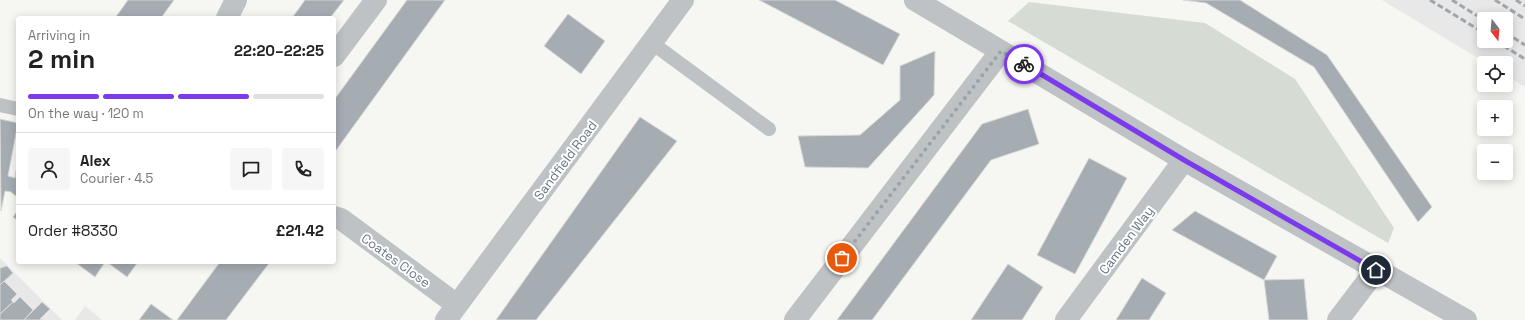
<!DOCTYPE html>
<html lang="en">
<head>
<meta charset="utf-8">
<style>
	body { margin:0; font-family:"Space Grotesk",sans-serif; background:#f6f6f6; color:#222; height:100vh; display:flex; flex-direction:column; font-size:15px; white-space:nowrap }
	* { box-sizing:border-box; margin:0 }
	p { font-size:13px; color:#767676 }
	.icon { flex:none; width:22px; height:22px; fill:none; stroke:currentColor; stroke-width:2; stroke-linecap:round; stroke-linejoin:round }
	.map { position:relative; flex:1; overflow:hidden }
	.drawer { position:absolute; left:16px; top:16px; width:320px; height:248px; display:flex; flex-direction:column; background:#fff; border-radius:4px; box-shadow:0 2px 10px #0003 }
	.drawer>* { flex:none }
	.needle { width:26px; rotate:164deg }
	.tools { position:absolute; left:1477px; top:12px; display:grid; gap:8px }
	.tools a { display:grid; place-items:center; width:36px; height:36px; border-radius:4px; background:#fff; box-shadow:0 2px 10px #0003; font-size:20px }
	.pin { position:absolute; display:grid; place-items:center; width:34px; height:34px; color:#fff; margin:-17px; border:2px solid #fff; border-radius:50%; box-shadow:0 1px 4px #0007 }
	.courier { position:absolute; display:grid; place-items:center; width:40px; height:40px; margin:-20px; border:3px solid #7c3aed; border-radius:50%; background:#fff; color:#222; box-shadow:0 1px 5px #0007 }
	.overview em { font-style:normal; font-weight:800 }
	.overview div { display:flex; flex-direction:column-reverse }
	.overview { display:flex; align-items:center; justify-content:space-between; height:68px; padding:0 12px }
	h1 { font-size:26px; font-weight:800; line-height:30px }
	.bar { display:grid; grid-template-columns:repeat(4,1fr); gap:6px 4px; align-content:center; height:48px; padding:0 12px }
	.bar i { height:5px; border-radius:3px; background:#e0e0e0 }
	.bar .selected { background:#7c3aed }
	.bar p { grid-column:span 4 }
	.line { display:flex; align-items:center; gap:10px; padding:0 12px; border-top:1px solid #e0e0e0 }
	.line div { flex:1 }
	.round { display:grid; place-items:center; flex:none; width:42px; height:42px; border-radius:4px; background:#f6f6f6 }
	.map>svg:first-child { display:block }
	.built { fill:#e7e8e7; fill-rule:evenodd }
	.green { fill:#d6dbd3 }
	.building { fill:#a6adb2; stroke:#d8d8d6 }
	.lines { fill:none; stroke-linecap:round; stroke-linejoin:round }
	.lane { stroke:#bec2c5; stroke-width:14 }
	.street { stroke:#bec2c5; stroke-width:22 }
	.rail { stroke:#a0a6ab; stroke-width:3; stroke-dasharray:6 3; stroke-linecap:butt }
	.done { stroke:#9aa3aa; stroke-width:4; stroke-dasharray:0 7.2 }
	.route { stroke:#7c3aed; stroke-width:5 }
	.labels { text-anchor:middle; stroke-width:4; stroke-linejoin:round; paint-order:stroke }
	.street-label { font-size:13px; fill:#687682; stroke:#fff }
</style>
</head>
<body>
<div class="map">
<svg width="1525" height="320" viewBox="0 0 1525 320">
	<rect width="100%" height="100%" fill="#f6f6f3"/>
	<!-- built -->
	<path class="built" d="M1382 0H1525V87L1506 75V63H1486ZM1484 19H1506V41H1484Z
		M0 258 62 320H0Z
		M85 306 102 320H75Z"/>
	<!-- green -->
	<path class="green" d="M1029 2 1205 23 1295 79 1394 228 1388 243 1008 21Z"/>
	<!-- building -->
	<path class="building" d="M128 0H174L161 18H115Z
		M305 0H344L330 18H292Z
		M407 0H445L334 153V100Z
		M759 0H835L900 34 883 65Z
		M1183 0H1240L1327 55 1432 207 1418 222 1314 67 1206 3Z
		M568 14 605 41 581 74 544 46Z
		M935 51 934 95 868 168 805 167 798 136 860 135 900 100V66Z
		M1028 109 1039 144 991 160 872 320H837L982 124Z
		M640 117 677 141 536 320H496Z
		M0 119 18 123 8 176 15 178 16 170 18 171V198L11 192 5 191 1 211Z
		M1089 158 1127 178 1075 274 1037 255Z
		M18 210V221L13 217Z
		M1195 211 1277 256 1264 280 1172 230Z
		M75 262H105L95 277Z
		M107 262H138L127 277Z
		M220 262H270L226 320H177Z
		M1008 264 1043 287 1022 320H971Z
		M7 266 13 273 0 285V268Z
		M1142 278 1166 293 1149 320H1116Z
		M1304 279 1308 320H1269L1264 280Z
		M4 281 17 294 11 300 13 302 0 314V285Z
		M20 297 33 310 24 320H0V314L13 302 14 303Z
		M42 302 50 309 40 319 42 320H24Z
		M151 304 173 320H139Z"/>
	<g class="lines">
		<!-- lane -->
		<path class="lane" d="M652 43 769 129
			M0 105 18 109"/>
		<!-- street -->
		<path class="street" d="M915 0 1184 160 1466 320
			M227 18 236 0
			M334 56 376 0
			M334 217 341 219 457 305
			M446 320 683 0
			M795 320 1001 51
			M1066 320 1184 160
			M1338 320 1376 270"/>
		<!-- rail -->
		<path class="rail" d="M1430 0 1484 33
			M1452 0 1484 20
			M1495 0 1525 19
			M1516 0 1525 6
			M1506 33 1525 45
			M1496 41 1525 59"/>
	</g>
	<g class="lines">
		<!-- done -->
		<path class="done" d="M842 258 1001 51 1024 64"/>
		<!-- route -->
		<path class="route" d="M1024 64 1184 160 1376 270"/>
	</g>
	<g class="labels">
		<!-- street labels -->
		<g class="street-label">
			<text transform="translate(565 160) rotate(-53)" y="5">Sandfield Road</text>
			<text transform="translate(1126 240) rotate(-53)" y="5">Camden Way</text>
			<text transform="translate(396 260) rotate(36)" y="5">Coates Close</text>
		</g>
	</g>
</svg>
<div class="tools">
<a><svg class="needle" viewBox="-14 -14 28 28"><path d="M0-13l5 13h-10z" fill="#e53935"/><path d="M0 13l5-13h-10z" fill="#767676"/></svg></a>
<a><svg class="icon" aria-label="locate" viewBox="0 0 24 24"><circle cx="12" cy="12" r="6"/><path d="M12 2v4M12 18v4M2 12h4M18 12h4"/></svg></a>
<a>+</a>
<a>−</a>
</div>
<div class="pin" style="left:842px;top:258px;background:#ea580c"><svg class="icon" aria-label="bag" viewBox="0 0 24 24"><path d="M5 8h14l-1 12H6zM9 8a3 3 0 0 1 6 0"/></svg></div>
<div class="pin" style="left:1376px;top:270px;background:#1f2937"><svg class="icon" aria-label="home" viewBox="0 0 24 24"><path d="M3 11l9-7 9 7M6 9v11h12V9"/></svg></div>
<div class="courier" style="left:1024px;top:64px"><svg class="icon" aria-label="bike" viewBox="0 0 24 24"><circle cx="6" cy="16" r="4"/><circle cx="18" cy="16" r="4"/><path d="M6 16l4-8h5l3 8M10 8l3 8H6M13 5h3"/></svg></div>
<section class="drawer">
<div class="overview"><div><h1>2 min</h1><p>Arriving in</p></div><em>22:20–22:25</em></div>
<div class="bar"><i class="selected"></i><i class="selected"></i><i class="selected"></i><i></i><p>On the way · 120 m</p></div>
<div class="line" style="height:72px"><a class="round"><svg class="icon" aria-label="person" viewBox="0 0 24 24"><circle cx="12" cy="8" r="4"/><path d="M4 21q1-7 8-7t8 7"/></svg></a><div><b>Alex</b><p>Courier · 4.5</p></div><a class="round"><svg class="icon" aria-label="chat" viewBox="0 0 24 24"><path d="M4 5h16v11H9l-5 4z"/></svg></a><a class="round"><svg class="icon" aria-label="phone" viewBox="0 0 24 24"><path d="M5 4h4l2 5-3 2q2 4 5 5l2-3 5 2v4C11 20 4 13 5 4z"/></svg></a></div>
<div class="line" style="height:52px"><div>Order #8330</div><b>£21.42</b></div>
</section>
</div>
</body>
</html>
